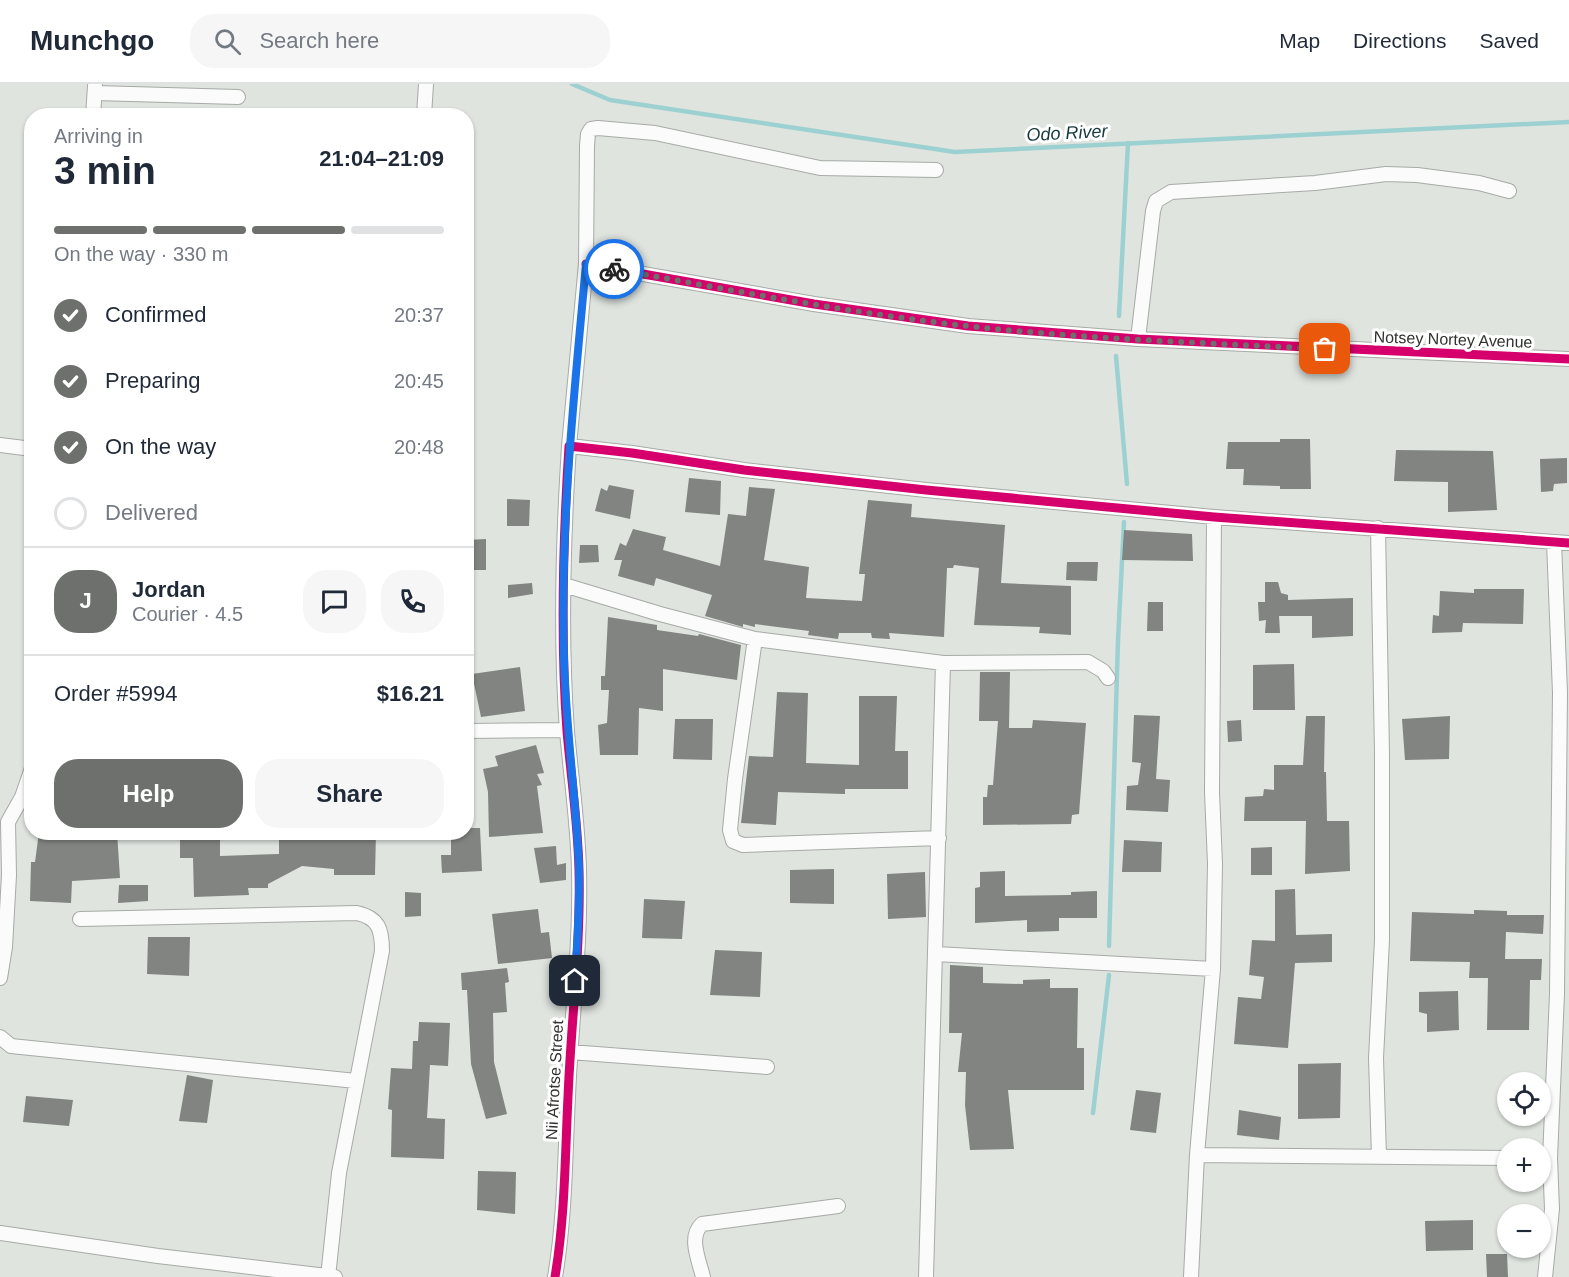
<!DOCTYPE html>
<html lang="en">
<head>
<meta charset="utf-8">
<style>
	body { margin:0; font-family:Helvetica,sans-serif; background:#f6f6f7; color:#1f2937; height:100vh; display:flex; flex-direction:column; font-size:22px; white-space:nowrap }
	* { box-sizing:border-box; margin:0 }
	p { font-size:20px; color:#747a83 }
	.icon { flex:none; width:33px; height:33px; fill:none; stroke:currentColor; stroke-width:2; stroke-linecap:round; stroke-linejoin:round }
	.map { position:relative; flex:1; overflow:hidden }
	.side { position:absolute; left:24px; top:24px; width:450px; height:732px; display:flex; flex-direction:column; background:#fff; border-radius:24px; box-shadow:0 2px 4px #0004 }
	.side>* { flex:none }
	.controls { position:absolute; left:1497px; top:988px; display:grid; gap:12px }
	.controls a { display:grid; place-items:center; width:54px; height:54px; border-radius:50%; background:#fff; box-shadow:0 2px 4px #0004; font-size:30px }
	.pin { position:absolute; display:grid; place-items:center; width:51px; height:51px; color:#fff; margin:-26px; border-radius:12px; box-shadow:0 3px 9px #0006 }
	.courier { position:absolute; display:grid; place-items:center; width:60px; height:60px; margin:-30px; border:4px solid #1a73e8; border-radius:50%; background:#fff; color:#222; box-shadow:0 2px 8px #0007 }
	.summary em { font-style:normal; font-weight:600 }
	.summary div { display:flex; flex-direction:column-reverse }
	.summary { display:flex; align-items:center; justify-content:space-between; height:102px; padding:0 30px }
	h1 { font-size:39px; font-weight:600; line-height:45px }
	.bar { display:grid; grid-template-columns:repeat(4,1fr); gap:9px 6px; align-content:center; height:72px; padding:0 30px }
	.bar i { height:8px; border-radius:4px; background:#e0e1e3 }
	.bar .current { background:#6d706d }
	.bar p { grid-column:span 4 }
	.line { display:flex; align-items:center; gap:15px; padding:0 30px; border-top:2px solid #e0e1e3 }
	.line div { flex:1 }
	.round { display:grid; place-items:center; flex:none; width:63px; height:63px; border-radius:24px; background:#f6f6f7 }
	ol { padding:0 30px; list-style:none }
	li { display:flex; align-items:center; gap:18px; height:66px }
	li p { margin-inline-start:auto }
	li .icon { padding:6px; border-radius:50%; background:#6d706d; color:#fff; stroke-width:4 }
	li:last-child { color:#747a83 }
	li i { width:33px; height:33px; border:3px solid #e0e1e3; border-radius:50% }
	.action { display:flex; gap:12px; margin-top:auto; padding:12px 30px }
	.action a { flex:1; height:69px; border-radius:24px; background:#6d706d; color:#fff; font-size:24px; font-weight:600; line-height:69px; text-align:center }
	.action a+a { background:#f6f6f7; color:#1f2937 }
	header { display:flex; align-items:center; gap:36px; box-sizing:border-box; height:84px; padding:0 30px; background:#fff; border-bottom:2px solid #e0e1e3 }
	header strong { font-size:28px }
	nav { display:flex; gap:33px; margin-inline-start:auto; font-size:21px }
	.search { width:420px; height:54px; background:#f6f6f7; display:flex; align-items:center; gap:15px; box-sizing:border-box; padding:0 21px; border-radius:24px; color:#747a83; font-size:22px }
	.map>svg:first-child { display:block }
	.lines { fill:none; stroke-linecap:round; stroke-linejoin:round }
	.stream { stroke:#9dd1d1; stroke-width:4.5 }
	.building { fill:#818480 }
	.street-casing { stroke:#a7aaa7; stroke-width:16 }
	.street { stroke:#fafbfa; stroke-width:14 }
	.cycleway-casing { stroke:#fff; stroke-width:13 }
	.cycleway { stroke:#d6006c; stroke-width:9 }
	.done { stroke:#6d706d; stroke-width:6; stroke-dasharray:0 10.8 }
	.route { stroke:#1a73e8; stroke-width:8 }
	.labels { text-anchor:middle; stroke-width:6; stroke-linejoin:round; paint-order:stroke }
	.street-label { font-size:16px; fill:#30322f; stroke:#fff }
	.water-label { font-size:18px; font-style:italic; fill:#15393b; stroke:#fff }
</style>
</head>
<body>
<header>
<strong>Munchgo</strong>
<div class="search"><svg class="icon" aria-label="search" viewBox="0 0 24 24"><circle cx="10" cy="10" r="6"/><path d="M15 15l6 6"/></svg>Search here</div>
<nav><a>Map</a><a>Directions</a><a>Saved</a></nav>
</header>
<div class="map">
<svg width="1569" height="1193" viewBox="0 0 1569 1193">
	<rect width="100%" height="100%" fill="#dfe4df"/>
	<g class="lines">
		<!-- stream -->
		<path class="stream" d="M572 0 610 16 955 68 1569 38
			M1119 232 1128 59
			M1116 272 1127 400
			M1109 862 1118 556 1124 438
			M1093 1029 1109 891"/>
	</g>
	<!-- building -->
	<path class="building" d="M1280 355H1310L1311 405H1280V402L1243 401 1244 385H1226L1228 358H1280Z
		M1396 366 1493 367 1497 426 1448 428V398L1394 397Z
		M1567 374V399L1554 400 1553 407 1541 408 1540 375Z
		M689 394 721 397 720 431 685 428Z
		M609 401 634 406 630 435 595 427 601 404 607 407Z
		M749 403 775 405 764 476 809 483 806 514 862 517 865 490H859L868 416 912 420 911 433 1005 441 1001 499 1071 502V551L1039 549 1040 543 974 541 979 484 954 481 953 484H947L944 553 889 549 890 555 872 554 871 549H839L838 555 808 551 809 547 755 540V543L743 540V543L705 532 712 511 656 494 654 502 618 492 622 476H614L620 459 626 462 633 445 666 453 663 466 720 482 728 430 746 432Z
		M507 415 530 416 529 442H507Z
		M1124 446 1192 450 1193 477 1122 476Z
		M486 455V486H466V456Z
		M580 461H598L599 478 579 479Z
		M1067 478H1098L1097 497 1066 496Z
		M1265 498H1278L1281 509 1288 511V516L1353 514V552L1312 554V532H1279L1280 549H1265L1266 536 1259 537 1258 518H1265Z
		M532 499 533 510 508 514V501Z
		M1474 505H1524L1523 540 1463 539 1462 548 1432 549 1433 531 1439 532 1440 507 1474 509Z
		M1148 518H1163V547H1147Z
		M608 533 657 541V546L698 552 699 550 741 561 737 596 663 585V627L639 624 638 671H600L598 641 607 639 609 606H601V592H605Z
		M1294 580 1295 626H1253V581Z
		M520 583 525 627 481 633 472 590Z
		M980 588H1010L1009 644H1032L1033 636 1086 639 1079 730 1072 731 1071 740 983 741V713H987L988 701H993L998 637H979Z
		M777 608 808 609 806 679 859 681V612H897L895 667H908V705H845V710L778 708 776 741 741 739 749 672 773 673Z
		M1134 631 1160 632 1156 695 1170 696 1168 728 1126 726 1127 702 1138 701 1141 679 1132 678Z
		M1306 632H1325L1324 688H1326L1327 737H1349L1350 787 1305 790 1306 737H1244L1245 713 1263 712 1264 705 1274 706V681H1303Z
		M1450 632 1449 675 1405 676 1402 635Z
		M675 635H713L712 676 673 675Z
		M1241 636 1242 657 1228 658 1227 637Z
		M536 661 544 689 537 690 542 701 537 702 543 749 489 753 488 708 483 685 498 682 495 672Z
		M466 744H480L482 787 442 789 441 771H451V748H466Z
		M39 748H117L120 794 72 797 71 819 30 817 31 778H35Z
		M279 748H376L375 791H334V785L302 782 268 800V804H248L249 811 194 813 193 774H180V752L220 753V772L279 770Z
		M1124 756 1162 758 1161 788H1122Z
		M556 762 557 781 566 779V796L540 799 534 764Z
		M1272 763V791H1251V764Z
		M834 785V820L790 819V786Z
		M1005 787V812L1071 811V808L1097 807V834H1059V847L1027 848V836L975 839V804L980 803V788Z
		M925 788 926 833 888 835 887 790Z
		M119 801H148V817L118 819Z
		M1295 805 1296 851 1332 850V878L1295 879 1288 964 1234 960 1238 913 1261 915 1264 893 1249 891 1252 856 1275 857V806Z
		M405 808 421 809V832L405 833Z
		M644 815 685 817 682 855 642 854Z
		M538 825 541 849 549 848 552 874 498 880 492 830Z
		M1474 826 1507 827V831H1544L1543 850 1506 848 1505 875H1542L1541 896H1530L1529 946H1487L1488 894H1469L1470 878 1410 877 1412 828 1474 830Z
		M148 853H190L189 892 147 890Z
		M715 866 762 868 760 913 710 911Z
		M950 881 983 883V899L1023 900V896L1050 895V904H1078L1077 964H1084V1006H1008L1014 1065 970 1066 965 1021 966 988H958L962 949H949Z
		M507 884 509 898 505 899 507 928 493 929 494 978 507 1030 486 1035 471 980 467 906H462L461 889Z
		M1458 907 1459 946 1427 948V930L1419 928V908Z
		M419 938 450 939 448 982 430 981 427 1034 445 1035 444 1075 391 1073 392 1026 388 1025 391 984 412 985 413 957H418Z
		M1341 979 1340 1034 1298 1035V980Z
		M187 991 213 996 207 1039 179 1037Z
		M1136 1006 1161 1009 1156 1049 1130 1046Z
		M26 1012 73 1016 69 1042 23 1038Z
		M1239 1026 1281 1033 1279 1056 1237 1051Z
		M478 1087 516 1088 515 1130 477 1126Z
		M1473 1136V1166L1426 1167 1425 1137Z
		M1486 1170H1507L1508 1193H1487Z"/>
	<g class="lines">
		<!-- street casing -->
		<g class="street-casing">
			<path id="street" d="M95 9 238 13
				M93 32 95 2
				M424 32 426 0
				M586 180 814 220 968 242 1138 255 1569 275
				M1138 255 1153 127 1156 117 1171 108 1315 99 1386 90 1417 91 1479 99 1509 107
				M0 361 32 365
				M569 362 586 180 587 62 588 50 591 45 598 44 655 49 820 84 936 86
				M1378 444 1382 670V856L1376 974 1379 1073
				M564 501 660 530 755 555 943 579 1088 578 1103 587 1108 594
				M755 555 735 695 730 746 733 757 743 761 939 754
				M466 647 567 646
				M80 835 357 829C379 834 382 846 382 867L339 1089 328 1193
				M936 870 1213 885
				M0 894 5 863 9 791 8 738 22 713 32 684
				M0 953 11 962 356 997
				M570 968 767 983
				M1197 1071 1508 1074
				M0 1149 158 1172 335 1193
				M555 1193C565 1134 565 1073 568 1013 571 937 581 862 579 786 578 740 571 693 567 647 560 552 563 456 569 362L632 369 744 386 926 406 1214 433 1569 459
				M703 1193C699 1176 688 1153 702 1140L838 1122
				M926 1193 943 579
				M1191 1193 1197 1071 1213 885 1215 780 1212 708 1214 433
				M1545 1193 1552 1125 1550 1074 1557 910 1560 609 1554 458"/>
		</g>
		<!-- street -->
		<use href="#street" class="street"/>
		<!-- cycleway casing -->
		<g class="cycleway-casing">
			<path id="cycleway" d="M586 180 814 220 968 242 1138 255 1569 275
				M555 1193C565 1134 565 1073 568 1013 571 937 581 862 579 786 578 740 571 693 567 647 560 552 563 456 569 362L632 369 744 386 926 406 1214 433 1569 459"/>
		</g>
		<!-- cycleway -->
		<use href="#cycleway" class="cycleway"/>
	</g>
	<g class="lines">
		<!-- done -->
		<path class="done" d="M614 185C731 206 849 229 967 242 1086 255 1206 259 1325 265"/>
		<!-- route -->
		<path class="route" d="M575 897C577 859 580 821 579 783 576 714 566 645 564 575 560 442 574 311 586 180L614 185"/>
	</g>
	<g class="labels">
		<!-- street labels -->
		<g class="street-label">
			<text transform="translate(1453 255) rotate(2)" y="6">Notsey Nortey Avenue</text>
			<text transform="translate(554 996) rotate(-87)" y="6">Nii Afrotse Street</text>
		</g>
		<!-- water labels -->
		<g class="water-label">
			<text transform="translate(1067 49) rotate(-3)" y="6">Odo River</text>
		</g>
	</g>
</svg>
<div class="controls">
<a><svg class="icon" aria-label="locate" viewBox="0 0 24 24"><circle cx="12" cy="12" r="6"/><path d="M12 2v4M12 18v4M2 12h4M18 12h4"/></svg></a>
<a>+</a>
<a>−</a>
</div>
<div class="pin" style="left:1325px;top:265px;background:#ea580c"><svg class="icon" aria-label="bag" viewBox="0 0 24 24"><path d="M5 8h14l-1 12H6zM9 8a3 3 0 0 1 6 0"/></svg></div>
<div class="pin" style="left:575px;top:897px;background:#1f2937"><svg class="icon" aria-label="home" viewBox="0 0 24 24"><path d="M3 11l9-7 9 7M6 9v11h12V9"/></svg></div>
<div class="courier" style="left:614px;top:185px"><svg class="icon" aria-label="bike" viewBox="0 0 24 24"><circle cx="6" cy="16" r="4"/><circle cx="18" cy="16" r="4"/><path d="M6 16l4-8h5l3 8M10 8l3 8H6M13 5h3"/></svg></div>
<section class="side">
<div class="summary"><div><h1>3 min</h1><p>Arriving in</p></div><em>21:04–21:09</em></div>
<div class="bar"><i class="current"></i><i class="current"></i><i class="current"></i><i></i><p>On the way · 330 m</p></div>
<ol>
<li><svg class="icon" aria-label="check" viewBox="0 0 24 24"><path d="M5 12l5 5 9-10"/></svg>Confirmed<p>20:37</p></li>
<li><svg class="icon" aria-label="check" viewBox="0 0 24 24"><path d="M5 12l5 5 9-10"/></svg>Preparing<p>20:45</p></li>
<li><svg class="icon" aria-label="check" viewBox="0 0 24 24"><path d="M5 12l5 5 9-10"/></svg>On the way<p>20:48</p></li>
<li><i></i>Delivered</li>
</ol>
<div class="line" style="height:108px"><b class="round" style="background:#6d706d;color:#fff">J</b><div><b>Jordan</b><p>Courier · 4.5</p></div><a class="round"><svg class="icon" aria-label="chat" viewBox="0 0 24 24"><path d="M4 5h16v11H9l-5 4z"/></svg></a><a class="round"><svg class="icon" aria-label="phone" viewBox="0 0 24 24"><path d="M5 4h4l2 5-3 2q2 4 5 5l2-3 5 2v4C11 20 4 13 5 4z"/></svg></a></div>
<div class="line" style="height:78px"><div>Order #5994</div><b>$16.21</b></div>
<div class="action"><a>Help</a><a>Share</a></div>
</section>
</div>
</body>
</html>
